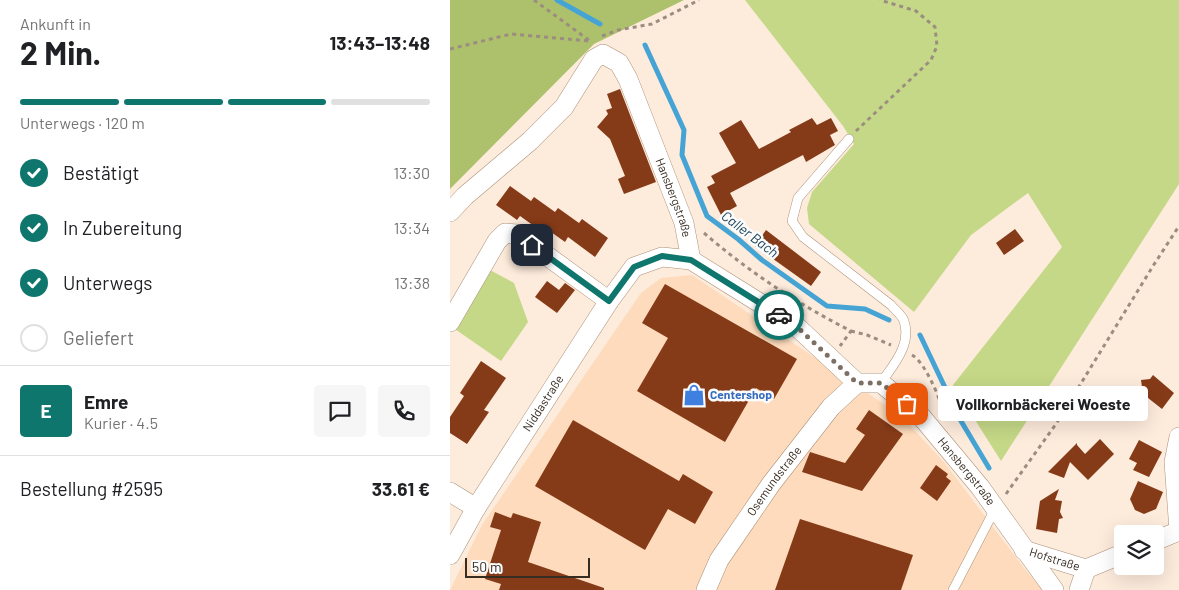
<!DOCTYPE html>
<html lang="de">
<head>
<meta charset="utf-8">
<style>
	body { margin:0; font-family:Barlow,sans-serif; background:#f6f6f6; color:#202124; height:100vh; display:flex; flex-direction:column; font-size:19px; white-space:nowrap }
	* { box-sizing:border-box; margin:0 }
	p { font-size:16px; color:#757577 }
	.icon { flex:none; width:28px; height:28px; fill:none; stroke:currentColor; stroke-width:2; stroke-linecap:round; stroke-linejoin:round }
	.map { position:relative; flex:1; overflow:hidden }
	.panel { display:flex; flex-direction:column; background:#fff; width:450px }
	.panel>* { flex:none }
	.buttons { position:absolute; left:664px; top:525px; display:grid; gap:10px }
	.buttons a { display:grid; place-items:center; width:50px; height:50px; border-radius:5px; background:#fff; box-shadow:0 5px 20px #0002; font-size:25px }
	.scale { position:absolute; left:15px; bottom:12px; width:125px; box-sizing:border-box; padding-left:5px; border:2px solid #362c22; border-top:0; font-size:14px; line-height:18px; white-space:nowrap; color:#362c22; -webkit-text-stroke:4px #fcfcfc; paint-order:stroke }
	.pin { position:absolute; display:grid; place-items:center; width:42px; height:42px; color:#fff; margin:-21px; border-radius:10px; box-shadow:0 2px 8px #0006 }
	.courier { position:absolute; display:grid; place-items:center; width:50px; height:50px; margin:-25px; border:4px solid #0f766e; border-radius:50%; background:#fff; color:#222; box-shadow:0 1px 6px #0007 }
	.bubble { position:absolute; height:35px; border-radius:5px; background:#fff; box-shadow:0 5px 20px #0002; font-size:16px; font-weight:700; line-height:35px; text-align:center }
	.head em { font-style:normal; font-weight:700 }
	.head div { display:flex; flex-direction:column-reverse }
	.head { display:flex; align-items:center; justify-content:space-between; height:85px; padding:0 20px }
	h1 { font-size:32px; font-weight:700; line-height:38px }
	.bar { display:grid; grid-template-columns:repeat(4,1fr); gap:8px 5px; align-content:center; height:60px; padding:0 20px }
	.bar i { height:6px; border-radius:4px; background:#e0e0e0 }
	.bar .active { background:#0f766e }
	.bar p { grid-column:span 4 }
	.line { display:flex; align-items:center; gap:12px; padding:0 20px; border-top:1px solid #e0e0e0 }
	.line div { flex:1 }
	.round { display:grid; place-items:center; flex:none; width:52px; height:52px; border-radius:5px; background:#f6f6f6 }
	ol { padding:0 20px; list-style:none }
	li { display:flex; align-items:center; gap:15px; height:55px }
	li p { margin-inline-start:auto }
	li .icon { padding:5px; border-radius:50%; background:#0f766e; color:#fff; stroke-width:4 }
	li:last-child { color:#757577 }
	li i { width:28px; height:28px; border:2px solid #e0e0e0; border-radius:50% }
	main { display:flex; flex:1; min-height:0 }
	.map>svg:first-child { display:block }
	.built { fill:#fddbbc }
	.green { fill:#c4d887 }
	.forest { fill:#adc16c }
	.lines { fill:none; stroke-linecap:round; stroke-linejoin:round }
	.stream { stroke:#46a4d5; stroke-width:5 }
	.building { fill:#863b18 }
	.service-casing { stroke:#ab9179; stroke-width:10 }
	.minor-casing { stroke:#ab9179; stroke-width:20 }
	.path { stroke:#9b8d80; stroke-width:3; stroke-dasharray:4 4; stroke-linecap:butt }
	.service { stroke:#fff; stroke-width:9 }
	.minor { stroke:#fff; stroke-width:19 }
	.done { stroke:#7c6f63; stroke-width:5; stroke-dasharray:0 9 }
	.route { stroke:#0f766e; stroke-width:6 }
	.labels { text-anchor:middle; stroke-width:5; stroke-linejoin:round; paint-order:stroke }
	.street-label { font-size:12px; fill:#362c22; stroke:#fcfcfc }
	.shop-label { font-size:12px; font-weight:bold; fill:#366cbe; stroke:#fcfcfc; text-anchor:start }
	.water-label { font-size:14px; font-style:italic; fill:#1c4459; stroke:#fcfcfc }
</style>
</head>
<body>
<main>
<section class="panel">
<div class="head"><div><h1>2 Min.</h1><p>Ankunft in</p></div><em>13:43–13:48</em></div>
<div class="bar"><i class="active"></i><i class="active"></i><i class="active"></i><i></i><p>Unterwegs · 120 m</p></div>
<ol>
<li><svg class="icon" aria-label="check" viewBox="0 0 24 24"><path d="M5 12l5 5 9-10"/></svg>Bestätigt<p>13:30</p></li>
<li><svg class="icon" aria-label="check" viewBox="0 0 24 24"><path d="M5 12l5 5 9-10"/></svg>In Zubereitung<p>13:34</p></li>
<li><svg class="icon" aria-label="check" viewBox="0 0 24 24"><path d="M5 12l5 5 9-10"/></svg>Unterwegs<p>13:38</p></li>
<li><i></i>Geliefert</li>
</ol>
<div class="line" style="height:90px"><b class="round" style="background:#0f766e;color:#fff">E</b><div><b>Emre</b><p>Kurier · 4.5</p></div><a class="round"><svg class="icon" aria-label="chat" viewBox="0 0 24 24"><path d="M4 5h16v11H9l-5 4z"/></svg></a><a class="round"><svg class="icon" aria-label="phone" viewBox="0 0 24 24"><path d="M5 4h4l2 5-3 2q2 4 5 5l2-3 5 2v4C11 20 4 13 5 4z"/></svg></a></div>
<div class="line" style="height:65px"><div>Bestellung #2595</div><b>33.61 €</b></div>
</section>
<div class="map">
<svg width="729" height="590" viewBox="0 0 729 590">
	<rect width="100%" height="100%" fill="#fdebdc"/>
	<!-- built -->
	<path class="built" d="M242 275 450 415 494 462 574 568 592 590H0L32 525 191 293 211 278Z"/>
	<!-- green -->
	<path class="green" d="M295 0H729V184L551 461 503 385 612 247 578 193 521 235 464 312 359 224 357 208 362 192 404 144 393 126Z
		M38 269 64 283 78 322 51 361 2 327Z"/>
	<!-- forest -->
	<path class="forest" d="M0 0H234L144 44 0 189Z"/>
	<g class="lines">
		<!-- stream -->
		<path class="stream" d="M107 0 150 24
			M195 45 234 130 232 155 257 216 288 239 312 260 377 306 415 309 439 320
			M470 335 511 421 539 468"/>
	</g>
	<!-- building -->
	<path class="building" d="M170 89 206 182 174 194 168 179 175 176 160 139 147 127 158 114 156 110 162 108 157 94Z
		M362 118 367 125 381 118 388 131 380 135 385 145 356 162 353 155 280 193 287 206 271 215 257 187 265 183 261 176 286 163 269 133 291 120 309 149 341 132 339 130Z
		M60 186 81 201 84 197 105 212 108 208 129 223 132 219 158 238 145 257 118 237 115 242 94 227 91 231 70 216 67 220 46 205Z
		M565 229 574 241 554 255 546 243Z
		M316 230 371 272 361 286 305 246Z
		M97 281 109 290 115 283 125 290 107 313 85 297Z
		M215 284 347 359 324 399 306 388 275 442 187 391 218 338 192 323Z
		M31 361 56 378 34 410 39 412 17 444 0 433V417L14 396 10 393Z
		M703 375 724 393 712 409 693 394 691 380 700 379Z
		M419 410 453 434 412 491 352 472 360 452 395 463 415 435 406 429Z
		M123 420 229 481 233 474 263 492 245 524 218 509 195 550 85 486Z
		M650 439 664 454 638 480 620 462 614 478 598 472 627 443V445L635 454Z
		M689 440 712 452 699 477 683 470 687 463 679 459Z
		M486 465 498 474 496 477 501 481 487 501 470 488Z
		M688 481 713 492 706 509 694 514 685 510 680 499Z
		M609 489 605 500 612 501 610 512 613 518 609 519 607 533 586 529 590 501Z
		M45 512 61 518 63 513 91 522 78 562 154 588V590H49L51 584 35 579 51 530 40 527Z
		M350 519 463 555 451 590H325Z"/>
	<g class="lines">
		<!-- service casing -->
		<g class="service-casing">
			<path id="service" d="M399 139 348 198 342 221 353 237 441 305C445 310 452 315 454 321 462 345 443 365 431 383
				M503 590 545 509"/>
		</g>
		<!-- minor casing -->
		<g class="minor-casing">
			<g id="minor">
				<path id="s1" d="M0 212 15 196 80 141 114 107 144 59 153 54 169 63 178 79 234 223 241 260"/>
				<path d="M0 322 47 241 55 233 67 234 159 301"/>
				<path d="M0 492 26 508"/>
				<path d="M729 531 724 462 729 437"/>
				<path d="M705 541 729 531"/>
				<path id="s2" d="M574 550 636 569 672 554"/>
				<path id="s3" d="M0 555 26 508 159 301 184 267 212 257 241 260 345 325 407 383H431L470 415 530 487 604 590"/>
				<path id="s4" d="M256 590 269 560 321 484 381 407 407 383"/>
				<path d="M629 590 636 569"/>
			</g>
		</g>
		<!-- path -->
		<path class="path" d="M84 0 140 41
			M152 36 168 30 202 24 249 0
			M0 49 61 34 139 41
			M406 131 481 60 487 46 485 27 466 11 430 0
			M254 233C299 272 348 304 401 331L390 346
			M401 331 417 335 441 345
			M462 355C476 363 491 401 495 417
			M556 494 606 424 703 266 729 226"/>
		<!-- service -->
		<use href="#service" class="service"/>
		<!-- minor -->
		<use href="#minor" class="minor"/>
	</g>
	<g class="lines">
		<!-- done -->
		<path class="done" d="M329 315 345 325 407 383H431L457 404"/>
		<!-- route -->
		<path class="route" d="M82 245 159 301 184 267 212 256 241 260 329 315"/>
	</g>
	<!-- icons -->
	<defs>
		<g id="shop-bare" transform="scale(1.725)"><path d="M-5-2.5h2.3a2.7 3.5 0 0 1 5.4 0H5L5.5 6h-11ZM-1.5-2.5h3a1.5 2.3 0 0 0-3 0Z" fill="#3f7fe0" stroke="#fcfcfc" stroke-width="2.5" paint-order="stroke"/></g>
	</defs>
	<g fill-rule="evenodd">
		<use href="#shop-bare" x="244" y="395"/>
	</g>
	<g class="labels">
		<!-- street labels -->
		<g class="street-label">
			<text dy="4" stroke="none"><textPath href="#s1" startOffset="386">Hansbergstraße</textPath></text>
			<text dy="4" stroke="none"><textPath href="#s3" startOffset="178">Niddastraße</textPath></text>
			<text dy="4" stroke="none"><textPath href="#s3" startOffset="756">Hansbergstraße</textPath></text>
			<text dy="4" stroke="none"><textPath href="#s4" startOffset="129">Osemundstraße</textPath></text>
			<text dy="4" stroke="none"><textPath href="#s2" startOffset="32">Hofstraße</textPath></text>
		</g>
		<!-- shop labels -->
		<g class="shop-label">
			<text x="260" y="399">Centershop</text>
		</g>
		<!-- water labels -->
		<g class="water-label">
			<text transform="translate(300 234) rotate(37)" y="5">Caller Bach</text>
		</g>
	</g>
</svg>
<div class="buttons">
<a><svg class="icon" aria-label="layers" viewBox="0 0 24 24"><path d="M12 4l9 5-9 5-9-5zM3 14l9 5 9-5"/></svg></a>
</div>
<div class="scale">50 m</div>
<div class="pin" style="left:457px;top:404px;background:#ea580c"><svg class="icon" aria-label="bag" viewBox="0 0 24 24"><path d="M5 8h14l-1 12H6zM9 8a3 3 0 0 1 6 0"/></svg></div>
<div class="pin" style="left:82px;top:245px;background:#1f2937"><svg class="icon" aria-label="home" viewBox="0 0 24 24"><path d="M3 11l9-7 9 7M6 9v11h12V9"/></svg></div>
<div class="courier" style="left:329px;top:315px"><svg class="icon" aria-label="car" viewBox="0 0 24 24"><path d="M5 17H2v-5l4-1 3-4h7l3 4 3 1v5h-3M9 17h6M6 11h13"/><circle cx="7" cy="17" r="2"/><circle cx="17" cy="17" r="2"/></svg></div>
<div class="bubble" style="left:488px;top:386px;width:210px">Vollkornbäckerei Woeste</div>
</div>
</main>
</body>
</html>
